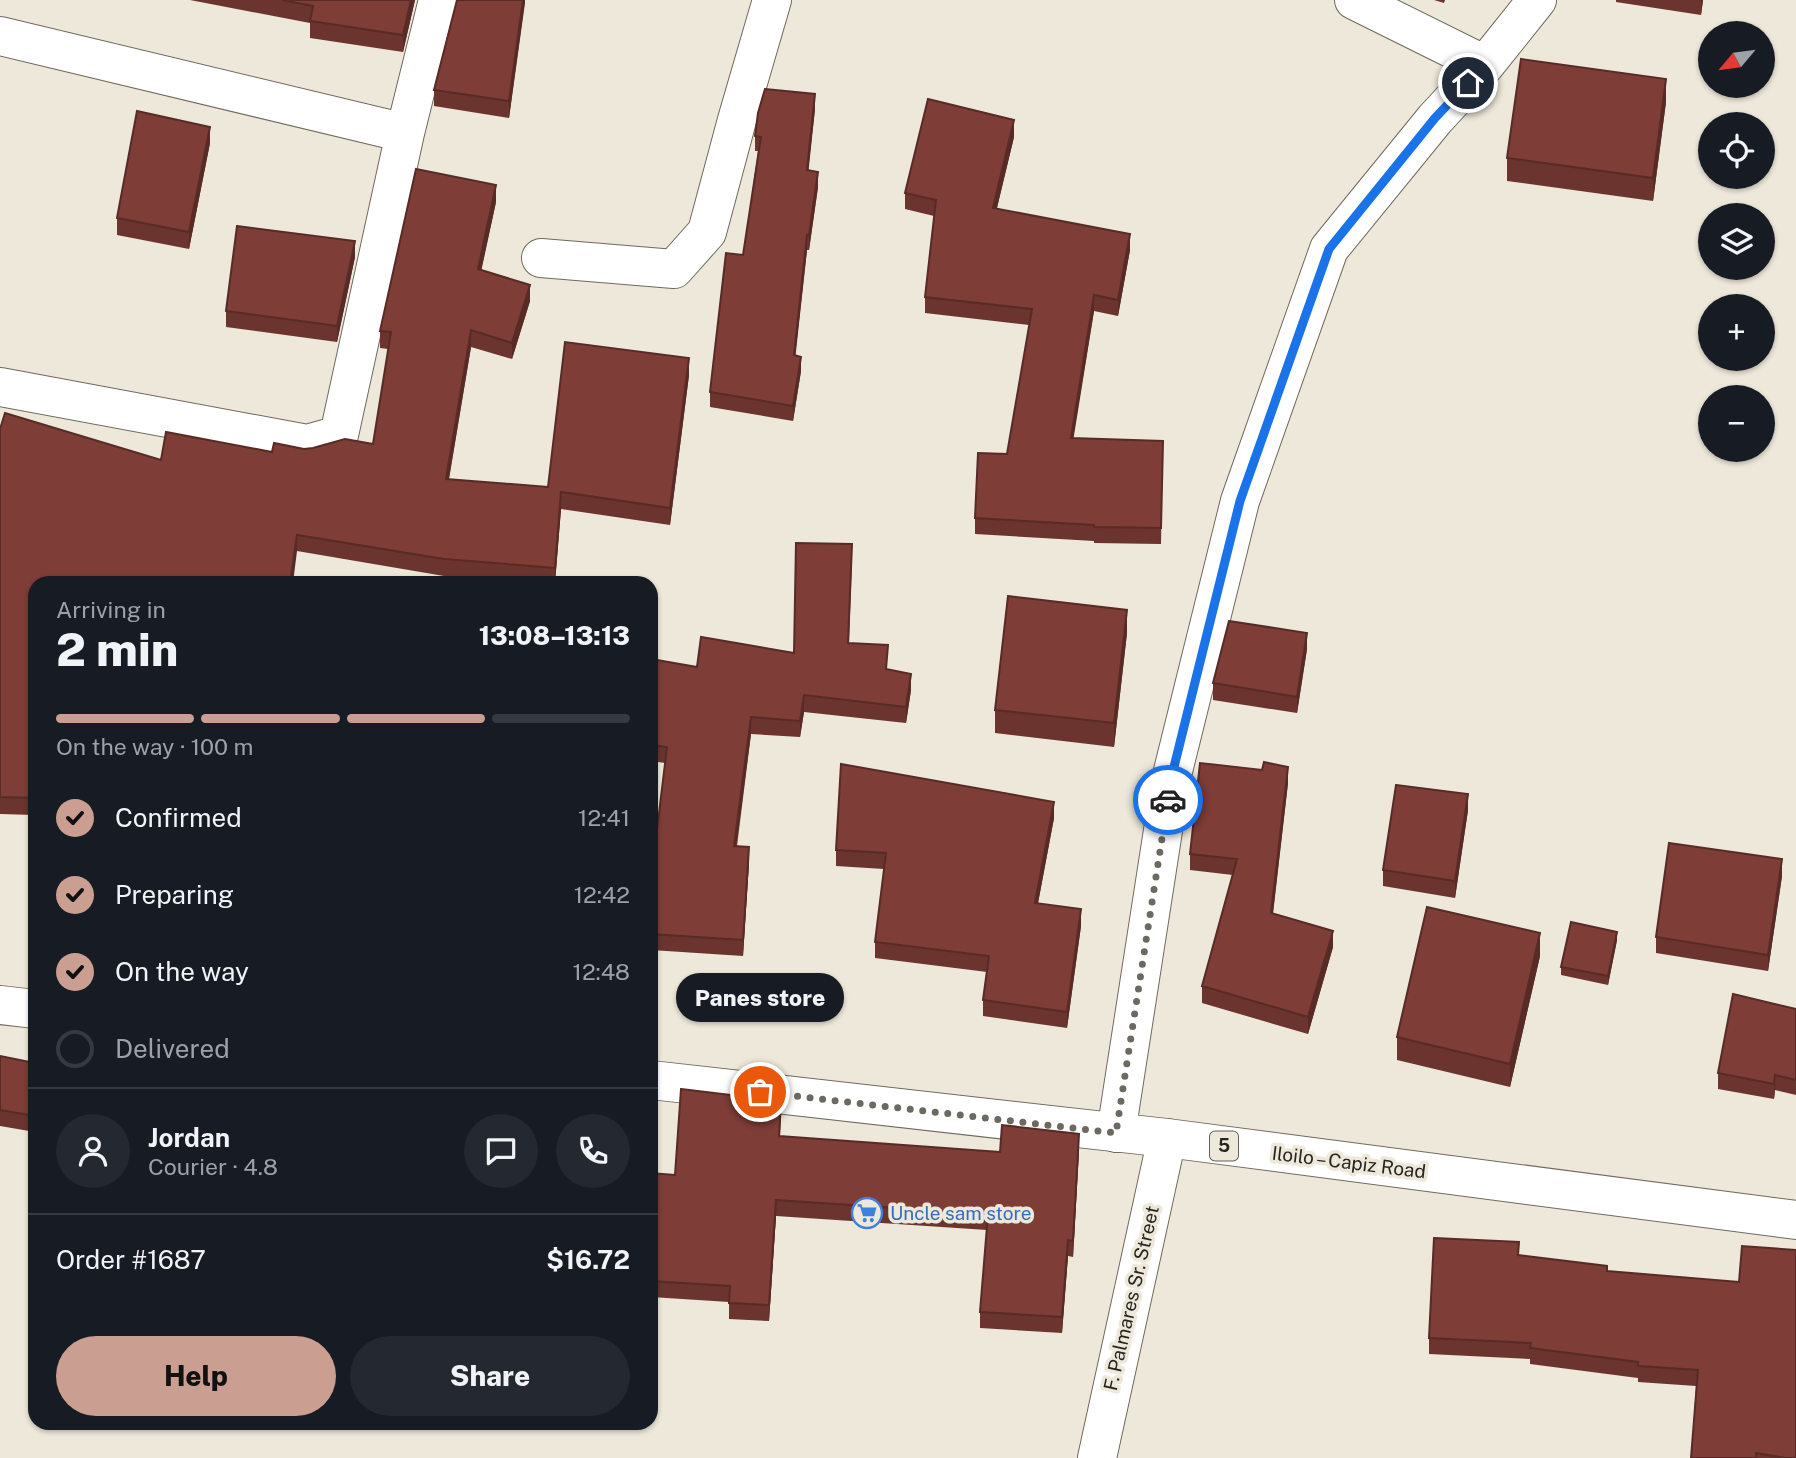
<!DOCTYPE html>
<html lang="en">
<head>
<meta charset="utf-8">
<style>
	body { margin:0; font-family:"Public Sans",sans-serif; background:#242831; color:#f1f3f6; height:100vh; display:flex; flex-direction:column; font-size:26px; white-space:nowrap }
	* { box-sizing:border-box; margin:0 }
	p { font-size:23px; color:#9ea1a6 }
	.icon { flex:none; width:38px; height:38px; fill:none; stroke:currentColor; stroke-width:2; stroke-linecap:round; stroke-linejoin:round }
	.map { position:relative; flex:1; overflow:hidden }
	.panel { position:absolute; left:28px; top:576px; width:630px; height:854px; display:flex; flex-direction:column; background:#171b24; border-radius:21px; box-shadow:0 2px 5px #0004 }
	.panel>* { flex:none }
	.needle { width:46px; rotate:241deg }
	.buttons { position:absolute; left:1698px; top:21px; display:grid; gap:14px }
	.buttons a { display:grid; place-items:center; width:77px; height:77px; border-radius:50%; background:#171b24; box-shadow:0 2px 5px #0004; font-size:35px }
	.pin { position:absolute; display:grid; place-items:center; width:60px; height:60px; color:#fff; margin:-30px; border:4px solid #fff; border-radius:50%; box-shadow:0 2px 7px #0007 }
	.courier { position:absolute; display:grid; place-items:center; width:70px; height:70px; margin:-35px; border:5px solid #1a73e8; border-radius:50%; background:#fff; color:#222; box-shadow:0 2px 9px #0007 }
	.bubble { position:absolute; height:49px; border-radius:24px; background:#171b24; box-shadow:0 2px 5px #0004; font-size:23px; font-weight:800; line-height:49px; text-align:center }
	.overview em { font-style:normal; font-weight:800 }
	.overview div { display:flex; flex-direction:column-reverse }
	.overview { display:flex; align-items:center; justify-content:space-between; height:119px; padding:0 28px }
	h1 { font-size:46px; font-weight:800; line-height:52px }
	.bar { display:grid; grid-template-columns:repeat(4,1fr); gap:10px 7px; align-content:center; height:84px; padding:0 28px }
	.bar i { height:9px; border-radius:5px; background:#363941 }
	.bar .active { background:#cb9e92 }
	.bar p { grid-column:span 4 }
	.line { display:flex; align-items:center; gap:18px; padding:0 28px; border-top:2px solid #363941 }
	.line div { flex:1 }
	.round { display:grid; place-items:center; flex:none; width:74px; height:74px; border-radius:37px; background:#242831 }
	ol { padding:0 28px; list-style:none }
	li { display:flex; align-items:center; gap:21px; height:77px }
	li p { margin-inline-start:auto }
	li .icon { padding:7px; border-radius:50%; background:#cb9e92; color:#111; stroke-width:4 }
	li:last-child { color:#9ea1a6 }
	li i { width:38px; height:38px; border:4px solid #363941; border-radius:50% }
	.action { display:flex; gap:14px; margin-top:auto; padding:14px 28px }
	.action a { flex:1; height:80px; border-radius:42px; background:#cb9e92; color:#111; font-size:28px; font-weight:800; line-height:80px; text-align:center }
	.action a+a { background:#242831; color:#f1f3f6 }
	.map>svg:first-child { display:block }
	.lines { fill:none; stroke-linecap:round; stroke-linejoin:round }
	.street-casing { stroke:#6f6a5e; stroke-width:40 }
	.highway-casing { stroke:#6f6a5e; stroke-width:40 }
	.street { stroke:#fff; stroke-width:38 }
	.highway { stroke:#fff; stroke-width:38 }
	.wall { fill:#6c342e }
	.shaded-wall { fill:#582b26 }
	.building { fill:#7e3d36; stroke:#582b26; stroke-width:2 }
	.done { stroke:#6c6961; stroke-width:7; stroke-dasharray:0 12.6 }
	.route { stroke:#1a73e8; stroke-width:9 }
	.labels { text-anchor:middle; stroke-width:7; stroke-linejoin:round; paint-order:stroke }
	.shield { fill:#ede8da; stroke:#626058; stroke-width:2 }
	.shield-label { font-size:18px; font-weight:bold; fill:#272520 }
	.street-label { font-size:19px; fill:#272520; stroke:#ede8da }
	.shop-label { font-size:19px; fill:#366cbe; stroke:#ede8da; text-anchor:start }
</style>
</head>
<body>
<div class="map">
<svg width="1796" height="1458" viewBox="0 0 1796 1458">
	<rect width="100%" height="100%" fill="#ede8da"/>
	<g class="lines">
		<!-- street casing -->
		<g class="street-casing">
			<path id="street" d="M1354 0 1485 65
				M0 36 405 133
				M541 258 674 269 707 232 737 120 772 0
				M0 387 307 444 339 435 405 133 438 0
				M1116 1133 1171 779 1240 501 1329 249 1435 119 1485 65 1537 0
				M1097 1458 1167 1138"/>
		</g>
		<!-- highway casing -->
		<g class="highway-casing">
			<path id="highway" d="M0 1005 35 1009
				M651 1080 1167 1138 1796 1220"/>
		</g>
		<!-- street -->
		<use href="#street" class="street"/>
		<!-- highway -->
		<use href="#highway" class="highway"/>
	</g>
	<!-- wall -->
	<path class="wall" d="M190 0H415L403 52 310 38V23Z
		M525 0 509 118 434 106V90Z
		M1434 0H1445L1444 3Z
		M1616 0H1703L1701 15 1616 2Z
		M1666 102 1653 201 1507 181V158Z
		M815 109 808 171 818 187 809 250H807L795 356 801 371 793 421 710 407V392L743 255 758 151H755V136Z
		M1014 137 997 208 1130 250 1118 316 1094 311 1073 438 1163 441 1161 544 1094 543V541L975 534V518L1007 454 1029 325 925 313V297L934 216 905 209V193Z
		M210 143 189 249 117 235V218Z
		M496 202 481 270 530 301 512 359 471 347 449 479 548 487 689 375 670 525 561 509 555 583H533L444 576 297 551 35 583V815L0 814V429L161 460 373 444 388 349 380 348V331Z
		M355 257 337 342 226 327V311Z
		M852 560 849 643 887 670 911 690 906 723 804 712 800 737 751 734 737 846 749 863 743 956 651 950V829L657 830 665 763 651 761V659L697 667 794 653Z
		M1127 633 1114 747 995 733V710Z
		M1307 649 1297 713 1213 700V683Z
		M1288 783 1273 914 1333 947 1308 1034 1202 1003V986L1233 875 1190 870V854Z
		M1468 810 1455 898 1383 886V870Z
		M1054 818 1038 903 1081 926 1067 1028 983 1016V1000L987 972 875 958V942L884 869 836 866V850Z
		M1782 876 1768 971 1656 953V937Z
		M1617 940 1608 985 1561 975V967Z
		M1540 956 1510 1087 1397 1060V1037Z
		M1796 1009V1095L1775 1090 1774 1099 1718 1089V1073Z
		M0 1056 35 1063V1132L0 1126Z
		M781 1117 780 1137 1000 1152 1079 1150 1073 1257 1068 1256 1062 1333 980 1328V1312L987 1230 776 1216 769 1321 729 1319V1302L651 1297V1173L675 1175Z
		M1519 1255 1607 1271 1796 1458H1691L1696 1386 1638 1382V1378L1530 1364V1359L1429 1354V1338Z"/>
	<!-- shaded-wall -->
	<path class="shaded-wall" d="M411 0H415L403 52V35Z
		M523 0H525V3L509 118V101Z
		M1701 0H1703L1701 15Z
		M1666 79V102L1653 201V178Z
		M815 94V109L807 185V170Z
		M1014 120V137L993 224V208Z
		M210 127V143L189 249V232Z
		M818 172V187L809 250V235Z
		M496 185V202L478 286V269Z
		M1130 234V250L1118 316V300Z
		M807 235V250L794 370V355Z
		M355 241V257L337 342V326Z
		M530 285V301L512 359V343Z
		M1094 295V311L1071 454V438Z
		M471 330V347L446 496V479Z
		M801 357V371L793 421V406Z
		M689 358V375L670 525V508Z
		M561 492V509L555 583V568Z
		M297 535V551L293 583H290Z
		M1127 610V633L1114 747V723Z
		M1307 633V649L1297 713V697Z
		M911 674V690L906 723V707Z
		M804 695V712L800 737V721Z
		M751 717V734L734 862V846Z
		M1288 767V783L1271 929V913Z
		M1468 794V810L1455 898V881Z
		M1054 802V818L1035 919V903Z
		M749 847V863L743 956V940Z
		M1782 859V876L1768 971V955Z
		M1081 909V926L1067 1028V1012Z
		M1333 931V947L1308 1034V1017Z
		M1617 932V940L1608 985V976Z
		M1540 933V956L1510 1087V1064Z
		M1775 1075V1090L1774 1099V1084Z
		M1079 1134V1150L1073 1257V1241Z
		M776 1200V1216L769 1321V1305Z
		M1068 1240V1256L1062 1333V1317Z"/>
	<!-- building -->
	<path class="building" d="M282 0H411L403 35 310 21 313 6Z
		M457 0H523L509 101 434 90Z
		M1521 59 1666 79 1653 178 1507 158Z
		M765 89 815 94 807 170 818 172 809 235H807L794 355 801 357 793 406 710 392 726 253 743 255 761 137 755 136 758 113Z
		M928 99 1014 120 993 208 1130 234 1118 300 1094 295 1071 438 1163 441 1161 528 1094 527V525L975 518 978 453 1007 454 1032 309 925 297 936 200 905 193Z
		M137 111 210 127 189 232 117 218Z
		M416 169 496 185 478 269 530 285 512 343 471 330 446 479 548 487 565 342 689 358 670 508 561 492 555 568 444 559 297 535 290 583H35V798L0 797V429L5 413 161 460 166 432 272 452 274 443 304 449 313 448 345 439 373 444 391 332 380 331Z
		M237 226 355 241 337 326 226 311Z
		M796 543 852 544 848 643 888 645 886 669 911 674 906 707 804 695 800 721 751 717 734 846 749 847 743 940 651 934V829L657 830 667 747 651 745V659L697 667 701 637 794 653Z
		M1008 596 1127 610 1114 723 995 710Z
		M1229 621 1307 633 1297 697 1213 683Z
		M1264 762 1288 767 1271 913 1333 931 1308 1017 1202 986 1237 859 1190 854 1200 763 1262 770Z
		M841 764 1054 802 1035 903 1081 909 1067 1012 983 1000 989 956 875 942 886 853 836 850Z
		M1396 785 1468 794 1455 881 1383 870Z
		M1669 843 1782 859 1768 955 1656 937Z
		M1427 907 1540 933 1510 1064 1397 1037Z
		M1571 922 1617 932 1608 976 1561 967Z
		M1733 994 1796 1009V1080L1775 1075 1774 1084 1718 1073Z
		M0 1056 35 1063V1116L0 1110Z
		M681 1089 781 1101 779 1136 1000 1152 1002 1125 1079 1134 1073 1241 1068 1240 1062 1317 980 1312 988 1214 776 1200 769 1305 729 1303 730 1286 651 1281V1173L675 1175Z
		M1434 1238 1519 1242 1518 1255 1607 1266V1271L1739 1282 1742 1246 1796 1250V1458H1785L1756 1453V1458H1691L1698 1370 1638 1366V1362L1530 1348 1531 1343 1429 1338Z"/>
	<g class="lines">
		<!-- done -->
		<path class="done" d="M760 1092 1116 1133 1168 800"/>
		<!-- route -->
		<path class="route" d="M1168 800 1171 779 1240 501 1329 249 1435 118 1468 83"/>
	</g>
	<!-- icons -->
	<defs>
		<g id="supermarket-ring" transform="scale(1.575)"><circle r="9.5" fill="#ede8da" stroke="#3f7fe0" stroke-width="1.5"/><path d="M-6-5.5h2.5l.6 2H6L4.5 2H-2.5L-4.4-4H-6ZM-1.5 3.2a1.3 1.3 0 1 0 .1 0ZM3 3.2a1.3 1.3 0 1 0 .1 0Z" fill="#3f7fe0"/></g>
	</defs>
	<g fill-rule="evenodd">
		<use href="#supermarket-ring" x="867" y="1213"/>
	</g>
	<g class="labels">
		<!-- shield labels -->
		<rect class="shield" x="1210" y="1131.5" width="28" height="29" rx="5"/>
		<g class="shield-label">
			<text x="1224" y="1152">5</text>
		</g>
		<!-- street labels -->
		<g class="street-label">
			<text transform="translate(1349 1162) rotate(7)" y="7">Iloilo – Capiz Road</text>
			<text transform="translate(1131 1298) rotate(-77)" y="7">F. Palmares Sr. Street</text>
		</g>
		<!-- shop labels -->
		<g class="shop-label">
			<text x="890" y="1220">Uncle sam store</text>
		</g>
	</g>
</svg>
<div class="buttons">
<a><svg class="needle" viewBox="-14 -14 28 28"><path d="M0-13l5 13h-10z" fill="#e53935"/><path d="M0 13l5-13h-10z" fill="#9ea1a6"/></svg></a>
<a><svg class="icon" aria-label="locate" viewBox="0 0 24 24"><circle cx="12" cy="12" r="6"/><path d="M12 2v4M12 18v4M2 12h4M18 12h4"/></svg></a>
<a><svg class="icon" aria-label="layers" viewBox="0 0 24 24"><path d="M12 4l9 5-9 5-9-5zM3 14l9 5 9-5"/></svg></a>
<a>+</a>
<a>−</a>
</div>
<div class="pin" style="left:760px;top:1092px;background:#ea580c"><svg class="icon" aria-label="bag" viewBox="0 0 24 24"><path d="M5 8h14l-1 12H6zM9 8a3 3 0 0 1 6 0"/></svg></div>
<div class="pin" style="left:1468px;top:83px;background:#1f2937"><svg class="icon" aria-label="home" viewBox="0 0 24 24"><path d="M3 11l9-7 9 7M6 9v11h12V9"/></svg></div>
<div class="courier" style="left:1168px;top:800px"><svg class="icon" aria-label="car" viewBox="0 0 24 24"><path d="M5 17H2v-5l4-1 3-4h7l3 4 3 1v5h-3M9 17h6M6 11h13"/><circle cx="7" cy="17" r="2"/><circle cx="17" cy="17" r="2"/></svg></div>
<div class="bubble" style="left:676px;top:973px;width:168px">Panes store</div>
<section class="panel">
<div class="overview"><div><h1>2 min</h1><p>Arriving in</p></div><em>13:08–13:13</em></div>
<div class="bar"><i class="active"></i><i class="active"></i><i class="active"></i><i></i><p>On the way · 100 m</p></div>
<ol>
<li><svg class="icon" aria-label="check" viewBox="0 0 24 24"><path d="M5 12l5 5 9-10"/></svg>Confirmed<p>12:41</p></li>
<li><svg class="icon" aria-label="check" viewBox="0 0 24 24"><path d="M5 12l5 5 9-10"/></svg>Preparing<p>12:42</p></li>
<li><svg class="icon" aria-label="check" viewBox="0 0 24 24"><path d="M5 12l5 5 9-10"/></svg>On the way<p>12:48</p></li>
<li><i></i>Delivered</li>
</ol>
<div class="line" style="height:126px"><a class="round"><svg class="icon" aria-label="person" viewBox="0 0 24 24"><circle cx="12" cy="8" r="4"/><path d="M4 21q1-7 8-7t8 7"/></svg></a><div><b>Jordan</b><p>Courier · 4.8</p></div><a class="round"><svg class="icon" aria-label="chat" viewBox="0 0 24 24"><path d="M4 5h16v11H9l-5 4z"/></svg></a><a class="round"><svg class="icon" aria-label="phone" viewBox="0 0 24 24"><path d="M5 4h4l2 5-3 2q2 4 5 5l2-3 5 2v4C11 20 4 13 5 4z"/></svg></a></div>
<div class="line" style="height:91px"><div>Order #1687</div><b>$16.72</b></div>
<div class="action"><a>Help</a><a>Share</a></div>
</section>
</div>
</body>
</html>
